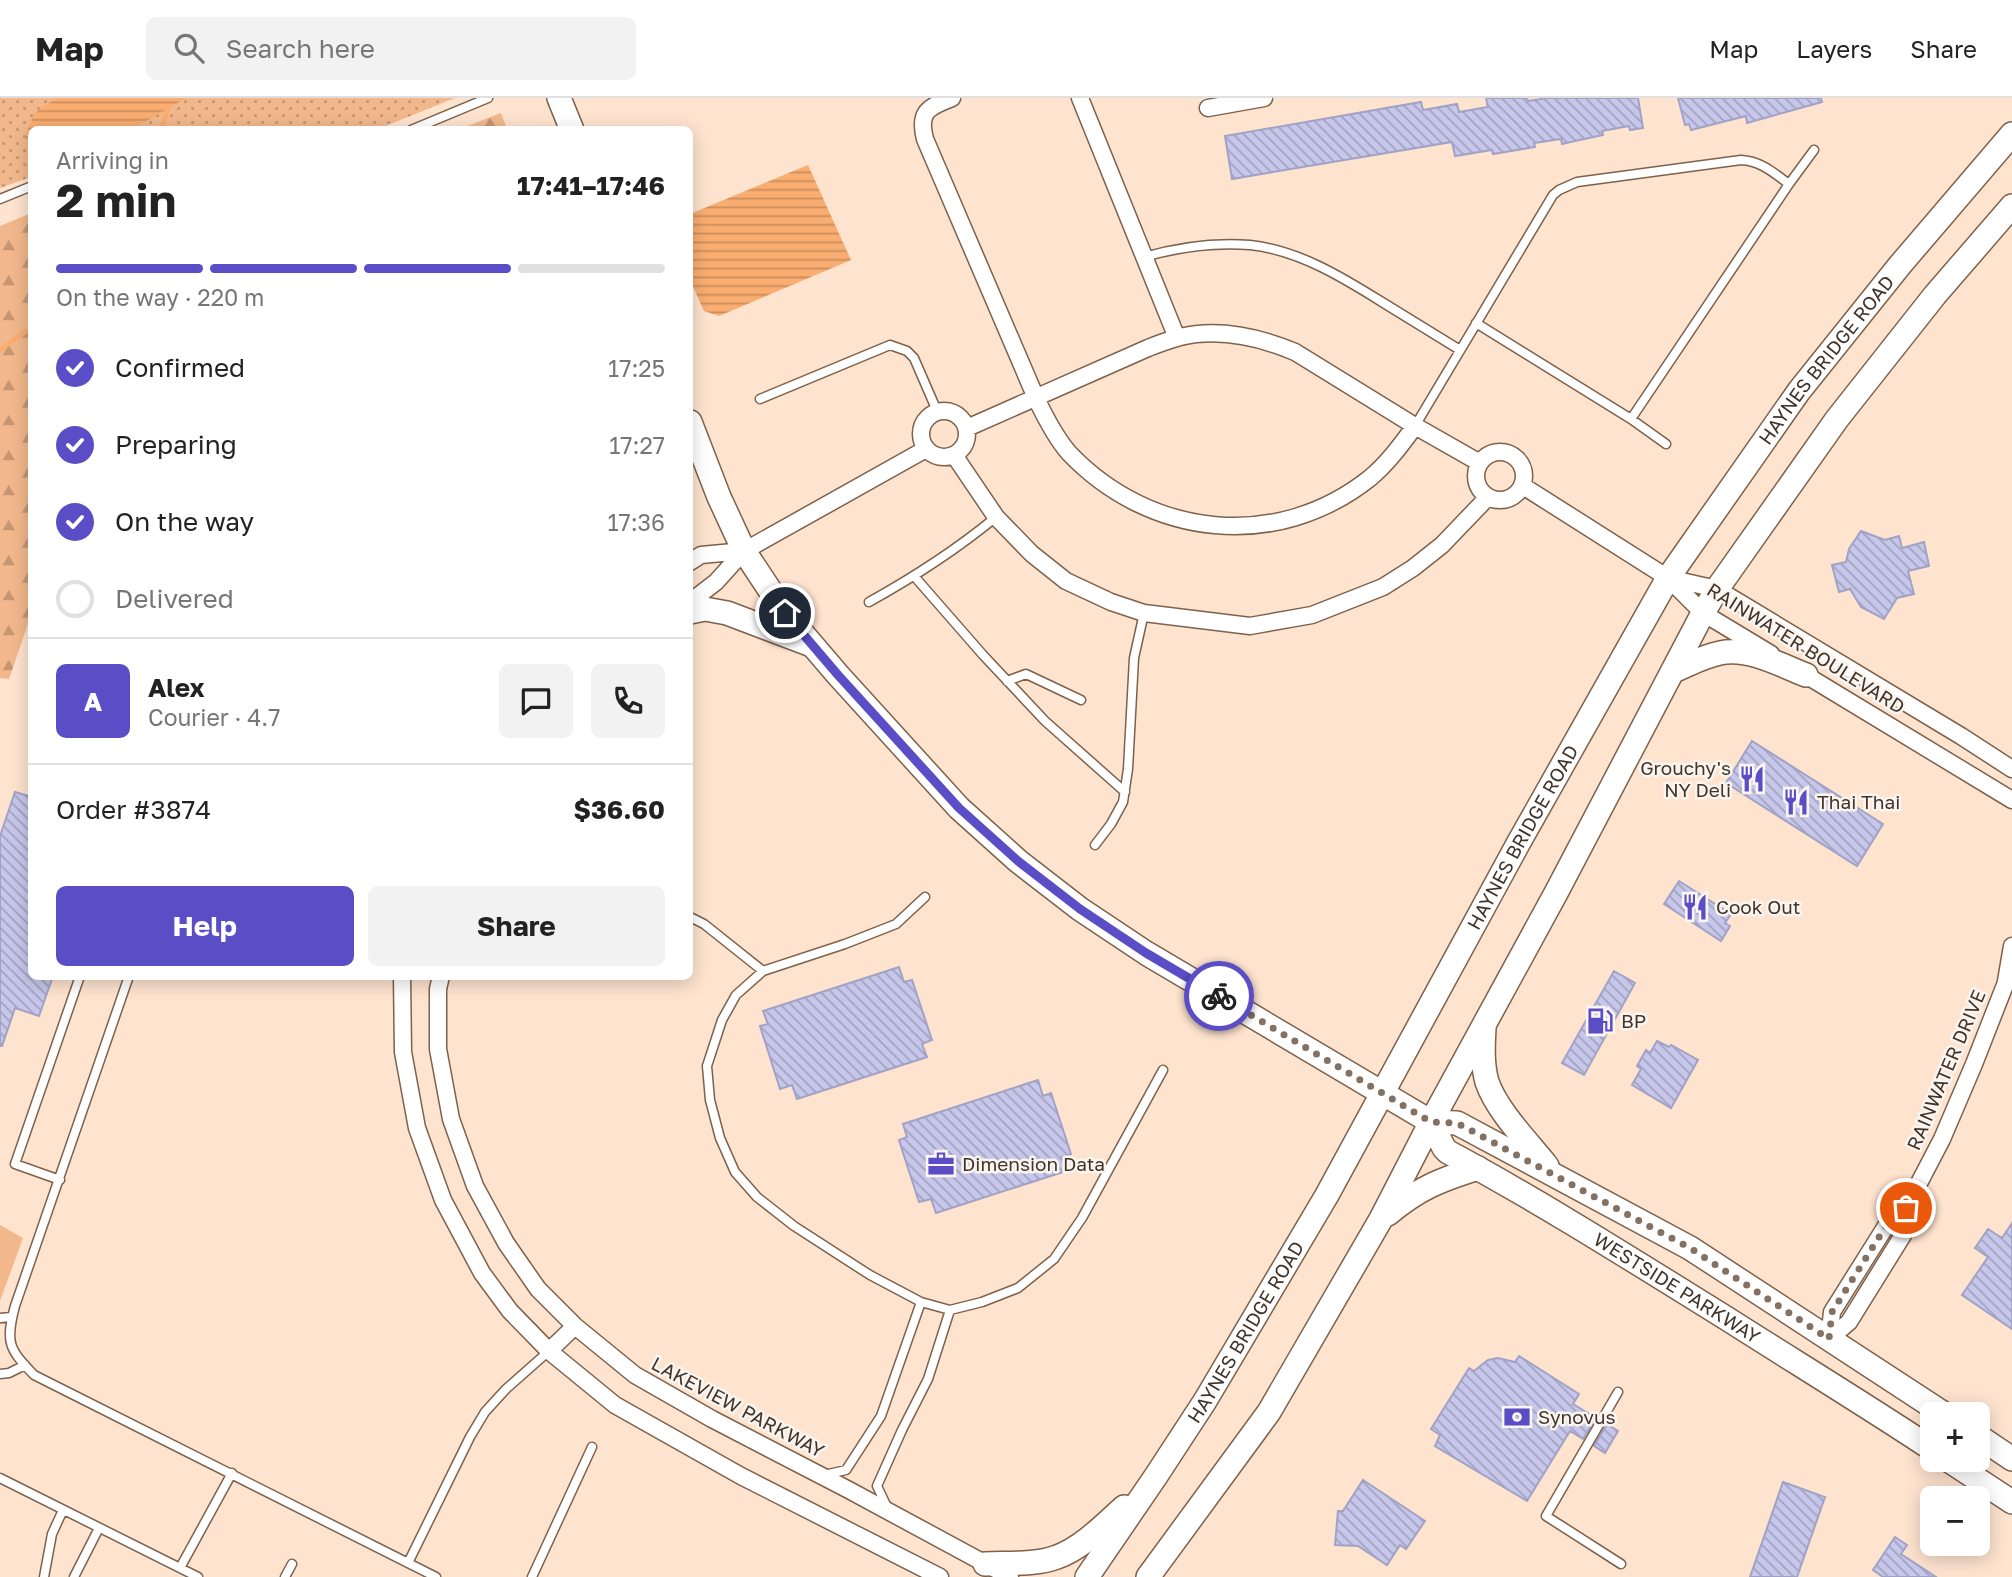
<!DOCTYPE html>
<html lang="en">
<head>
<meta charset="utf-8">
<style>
	body { margin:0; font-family:"Golos Text",sans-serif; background:#f2f2f2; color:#222; height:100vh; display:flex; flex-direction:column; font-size:26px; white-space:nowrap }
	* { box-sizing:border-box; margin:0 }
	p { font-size:23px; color:#767676 }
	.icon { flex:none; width:38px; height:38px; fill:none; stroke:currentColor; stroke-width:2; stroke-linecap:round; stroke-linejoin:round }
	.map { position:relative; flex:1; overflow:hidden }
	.panel { position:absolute; left:28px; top:28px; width:665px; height:854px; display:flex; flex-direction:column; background:#fff; border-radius:10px; box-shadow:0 4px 18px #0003 }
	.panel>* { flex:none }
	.buttons { position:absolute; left:1920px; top:1304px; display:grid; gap:14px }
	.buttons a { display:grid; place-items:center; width:70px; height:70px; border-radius:10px; background:#fff; box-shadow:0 4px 18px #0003; font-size:35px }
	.pin { position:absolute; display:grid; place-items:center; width:60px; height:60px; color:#fff; margin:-30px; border:4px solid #fff; border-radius:50%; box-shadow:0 2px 7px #0007 }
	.courier { position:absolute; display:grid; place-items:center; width:70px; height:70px; margin:-35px; border:5px solid #5b4dc5; border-radius:50%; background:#fff; color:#222; box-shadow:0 2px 9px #0007 }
	.head em { font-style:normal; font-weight:700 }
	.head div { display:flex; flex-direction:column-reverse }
	.head { display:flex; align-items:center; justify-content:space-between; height:119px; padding:0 28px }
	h1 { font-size:46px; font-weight:700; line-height:52px }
	.bar { display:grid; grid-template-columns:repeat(4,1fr); gap:10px 7px; align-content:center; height:84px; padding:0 28px }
	.bar i { height:9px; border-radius:5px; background:#e0e0e0 }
	.bar .on { background:#5b4dc5 }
	.bar p { grid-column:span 4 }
	.line { display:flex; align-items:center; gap:18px; padding:0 28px; border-top:2px solid #e0e0e0 }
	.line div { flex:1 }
	.round { display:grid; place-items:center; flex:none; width:74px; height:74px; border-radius:10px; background:#f2f2f2 }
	ol { padding:0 28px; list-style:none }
	li { display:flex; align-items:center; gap:21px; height:77px }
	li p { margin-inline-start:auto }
	li .icon { padding:7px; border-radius:50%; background:#5b4dc5; color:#fff; stroke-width:4 }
	li:last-child { color:#767676 }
	li i { width:38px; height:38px; border:4px solid #e0e0e0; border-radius:50% }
	.cta { display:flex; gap:14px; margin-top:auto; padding:14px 28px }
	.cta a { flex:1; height:80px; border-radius:10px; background:#5b4dc5; color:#fff; font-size:28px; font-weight:700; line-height:80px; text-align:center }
	.cta a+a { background:#f2f2f2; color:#222 }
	header { display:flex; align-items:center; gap:42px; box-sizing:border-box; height:98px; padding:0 35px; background:#fff; border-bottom:2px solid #e0e0e0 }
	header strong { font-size:33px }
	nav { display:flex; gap:38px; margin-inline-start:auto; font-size:24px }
	.search { width:490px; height:63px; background:#f2f2f2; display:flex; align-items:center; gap:18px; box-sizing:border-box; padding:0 24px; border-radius:10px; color:#767676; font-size:26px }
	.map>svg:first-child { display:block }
	.grass { fill:url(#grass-dots) }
	.forest { fill:url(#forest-firs) }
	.green { fill:#f2b88c }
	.water { fill:url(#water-rules) }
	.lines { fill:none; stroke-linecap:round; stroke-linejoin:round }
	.stream { stroke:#f9ad71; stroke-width:5 }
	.building { fill:url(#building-back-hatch); stroke:#a1a2c5; stroke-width:2 }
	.service-casing { stroke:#7d614b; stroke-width:11 }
	.minor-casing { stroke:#7d614b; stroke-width:19 }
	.secondary-casing { stroke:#7d614b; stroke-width:26 }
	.service { stroke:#fff; stroke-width:8 }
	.minor { stroke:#fff; stroke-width:16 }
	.secondary { stroke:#fff; stroke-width:23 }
	.done { stroke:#837164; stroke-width:7; stroke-dasharray:0 12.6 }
	.route { stroke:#5b4dc5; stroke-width:9 }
	.labels { text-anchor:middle; stroke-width:5; stroke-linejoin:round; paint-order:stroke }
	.street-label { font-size:19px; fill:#41342b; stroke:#fbf5f0 }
	.poi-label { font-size:19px; fill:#41342b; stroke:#fbf5f0; text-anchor:start }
</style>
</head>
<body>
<header>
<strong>Map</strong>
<div class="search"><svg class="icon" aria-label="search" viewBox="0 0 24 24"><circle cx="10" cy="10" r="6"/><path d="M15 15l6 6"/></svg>Search here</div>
<nav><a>Map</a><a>Layers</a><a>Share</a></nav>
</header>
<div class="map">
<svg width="2012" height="1479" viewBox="0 0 2012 1479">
	<defs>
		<pattern id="grass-dots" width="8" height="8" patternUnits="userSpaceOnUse" patternTransform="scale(1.75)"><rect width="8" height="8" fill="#f2b88c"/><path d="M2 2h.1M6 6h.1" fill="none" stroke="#c69673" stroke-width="1.8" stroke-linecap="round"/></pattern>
		<pattern id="forest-firs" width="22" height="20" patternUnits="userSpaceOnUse" patternTransform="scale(1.75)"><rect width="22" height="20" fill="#f2b88c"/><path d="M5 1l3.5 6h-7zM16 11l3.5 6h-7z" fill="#c69673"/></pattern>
		<pattern id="water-rules" width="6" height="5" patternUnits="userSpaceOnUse" patternTransform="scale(1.75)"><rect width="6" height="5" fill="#f9ad71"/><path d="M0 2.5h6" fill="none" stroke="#cb8e5d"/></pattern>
		<pattern id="building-back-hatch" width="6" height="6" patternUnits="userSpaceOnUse" patternTransform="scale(1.75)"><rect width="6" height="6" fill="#c6c7eb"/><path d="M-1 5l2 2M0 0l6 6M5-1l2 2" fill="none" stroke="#a2a2bf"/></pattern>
	</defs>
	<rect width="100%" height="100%" fill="#fee3cf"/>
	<!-- grass -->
	<path class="grass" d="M0 0H455L378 31 32 32 31 79 0 90Z"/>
	<!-- forest -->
	<path class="forest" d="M501 15 507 31H460Z
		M31 115V517L9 581 0 580V128Z"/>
	<!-- green -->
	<path class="green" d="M0 1127 23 1140 0 1203Z"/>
	<!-- water -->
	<path class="water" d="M56 0H186L138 28 126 31 32 32 31 49 25 38 35 15Z
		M808 67 851 162 719 218 704 213 690 182V116Z"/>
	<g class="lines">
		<!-- stream -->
		<path class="stream" d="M161 32 168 10
			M0 252 32 229"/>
	</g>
	<!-- building -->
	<path class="building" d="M1486 0H1527L1528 3 1548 0H1638L1643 30 1630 32 1629 28 1602 33 1603 37 1575 43 1562 46 1561 41 1534 45 1535 49 1493 56 1492 52 1455 58 1452 44 1232 81 1225 38 1421 4 1423 12 1457 6 1459 14 1488 9Z
		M1678 0H1821L1822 4 1747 25 1746 18 1691 32 1689 26 1685 27Z
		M1861 433 1885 442 1899 438 1902 450 1924 444 1929 468 1908 473 1914 496 1897 500 1884 521 1861 509 1850 491 1839 494 1832 467 1846 464 1849 451Z
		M1752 643 1883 726 1857 768 1726 685Z
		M15 694 32 699V878H53L39 918 15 910 2 948H0V738Z
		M1679 783 1731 816 1725 825 1730 828 1721 843 1664 806Z
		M899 869 904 884 912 882 932 942 922 946 927 959 797 1001 792 987 780 991 760 928 768 926 763 913Z
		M1614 873 1635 885 1584 977 1562 965Z
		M1657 943 1669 949 1671 947 1698 962 1671 1010 1632 987 1641 971 1637 968 1646 952 1650 955Z
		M1038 982 1043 998 1051 995 1071 1056 1062 1059 1066 1073 936 1115 931 1101 919 1104 899 1042 907 1039 903 1026Z
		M2012 1125V1231L1962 1197 1988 1159 1975 1150 1988 1131 2002 1140Z
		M1519 1258 1579 1296 1573 1306 1596 1320 1583 1341 1570 1333 1527 1403 1435 1348 1440 1337 1431 1331 1469 1270 1474 1273 1488 1262 1498 1260 1515 1264Z
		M1607 1326 1618 1333 1605 1355 1594 1348Z
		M1363 1382 1425 1423 1406 1451 1400 1447 1387 1467 1358 1448 1335 1447 1338 1413H1343Z
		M1783 1384 1825 1399 1797 1479H1750Z
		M1895 1439 1907 1447 1901 1456 1936 1479H1883L1873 1472Z"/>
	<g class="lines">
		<!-- service casing -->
		<g class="service-casing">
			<path id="service" d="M411 32 488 0
				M0 101 32 88
				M1144 159C1179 149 1214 144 1250 147 1298 152 1342 179 1382 204 1408 220 1434 236 1460 252
				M1476 225 1631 321 1666 346
				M760 301 890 247 907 253 914 260 937 313
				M1631 321 1789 86 1814 52
				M1415 328 1553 97 1559 92 1577 84 1741 62C1761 63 1774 75 1789 86
				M914 478 983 557 1045 623 1125 694
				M869 504C914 479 956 452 996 419
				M1007 583 1026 576 1081 602
				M1095 747 1111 726 1123 704 1128 671 1134 560 1144 515
				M690 819 704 826 763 873 845 846 896 826 925 799
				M763 873 736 897 722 922 707 968 710 1002 720 1040 735 1074 757 1099 794 1128 870 1177 921 1204 950 1212 982 1204 1018 1190 1054 1161 1082 1120 1163 972
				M129 878 15 1208C5 1245 9 1251 34 1277L436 1479
				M60 1082 15 1066 80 878
				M0 1220 11 1219
				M0 1276 9 1275 25 1267
				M1618 1294 1546 1418 1621 1466
				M824 1377 846 1372 881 1318 921 1204
				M0 1380 198 1479
				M888 1411 877 1388 902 1332 928 1281 950 1212
				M408 1465 470 1339 485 1314 506 1291 549 1253
				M180 1470 232 1375
				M44 1479 52 1436 63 1412
				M74 1479 99 1430
				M285 1479 292 1466
				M532 1479 592 1349"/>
		</g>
		<!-- minor casing -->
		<g class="minor-casing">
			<path id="minor" d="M952 0C928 9 918 14 925 41L1036 300C1045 319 1055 339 1069 355 1150 440 1277 454 1370 380 1388 365 1401 347 1415 328
				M1080 0 1177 240
				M1208 10 1264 0
				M921 336a23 23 0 1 1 46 0a23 23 0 1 1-46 0Z
				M967 330 1148 250C1158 246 1169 242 1180 239 1218 230 1259 239 1295 254L1415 328 1480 365
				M1476 378a24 24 0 1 1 48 0a24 24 0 1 1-48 0Z
				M954 357 996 419 1032 456 1066 483 1111 504 1144 515 1250 528 1312 517 1383 489 1413 470 1442 447 1488 399
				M1523 388 1668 480 1703 515 1771 556
				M690 464 701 457 744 453
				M1668 480 1717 491 1961 638 2012 671
				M690 504 716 484 744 453 926 351
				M1799 573 2012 702
				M402 878 403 954 417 1030 443 1102 482 1175 510 1213 549 1253 615 1307 741 1378 940 1479
				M441 878 438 891V951L451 1021 475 1088 506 1145 538 1191 575 1228 635 1277 712 1321 847 1391 1010 1479
				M2006 883 2012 848
				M1829 1241 1849 1224 1903 1137 1906 1110 1942 1041 1974 966 2005 887 2012 875
				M1829 1241 1832 1214 1886 1128 1906 1110
				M549 1253 575 1228"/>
		</g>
		<!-- secondary casing -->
		<g class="secondary-casing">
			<g id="secondary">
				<path d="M559 0 572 32"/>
				<path d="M690 324 719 399 744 453 785 515 838 577 959 710 1018 763 1080 811 1146 855 1431 1024 1457 1025 1690 1150 1944 1316"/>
				<path d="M690 514 705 511 727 515 809 546"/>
				<path d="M1673 573C1688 567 1704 558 1720 555 1749 549 1780 567 1806 577"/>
				<path d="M1484 930C1483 948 1482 966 1487 984 1497 1013 1528 1044 1547 1068"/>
				<path id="s1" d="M1431 1024 1444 1050 1448 1054C1543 1105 1634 1163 1726 1220 1795 1264 1864 1306 1932 1351"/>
				<path d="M1388 1116C1419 1090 1440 1082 1478 1070"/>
				<path d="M1978 1338 2012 1361"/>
				<path d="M1948 1362 2012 1404"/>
				<path d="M985 1466C1006 1465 1037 1467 1057 1459 1082 1450 1104 1427 1124 1409"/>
				<path id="s2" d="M1087 1479 1156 1378 1205 1303 1327 1097 1519 744 1668 480 1799 293 1900 167 2012 36"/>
				<path d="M1148 1479 1269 1314 1381 1121 1431 1024 1556 795 1703 515 1717 491 1837 321 1935 197 2012 108"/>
			</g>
		</g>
		<!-- service -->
		<use href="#service" class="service"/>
		<!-- minor -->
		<use href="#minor" class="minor"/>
		<!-- secondary -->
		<use href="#secondary" class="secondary"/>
	</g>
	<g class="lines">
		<!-- done -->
		<path class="done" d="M1219 898 1431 1024 1457 1025 1690 1150 1829 1241 1832 1214 1886 1128 1906 1110"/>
		<!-- route -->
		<path class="route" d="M785 515 838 577 959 710 1018 763 1080 811 1146 855 1219 898"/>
	</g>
	<!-- icons -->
	<defs>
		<g id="restaurant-bare" transform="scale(2.1)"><path d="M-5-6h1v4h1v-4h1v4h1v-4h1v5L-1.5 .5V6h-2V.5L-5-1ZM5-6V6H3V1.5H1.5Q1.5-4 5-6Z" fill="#5b4dc5" stroke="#fbf5f0" stroke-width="2.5" paint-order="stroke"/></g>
		<g id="fuel-bare" transform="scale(2.1)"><path d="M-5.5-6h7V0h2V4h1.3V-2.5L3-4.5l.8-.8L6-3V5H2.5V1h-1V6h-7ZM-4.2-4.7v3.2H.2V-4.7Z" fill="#5b4dc5" stroke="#fbf5f0" stroke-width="2.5" paint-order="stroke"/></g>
		<g id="office-bare" transform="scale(2.1)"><path d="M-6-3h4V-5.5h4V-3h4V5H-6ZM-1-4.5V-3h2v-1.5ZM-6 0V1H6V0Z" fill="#5b4dc5" stroke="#fbf5f0" stroke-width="2.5" paint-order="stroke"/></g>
		<g id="bank-bare" transform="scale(2.1)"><path d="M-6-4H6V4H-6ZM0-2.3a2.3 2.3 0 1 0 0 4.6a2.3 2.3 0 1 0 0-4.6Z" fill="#5b4dc5" stroke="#fbf5f0" stroke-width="2.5" paint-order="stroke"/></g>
	</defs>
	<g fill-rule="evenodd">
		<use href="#restaurant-bare" x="1752" y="681"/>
		<use href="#restaurant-bare" x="1796" y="704"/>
		<use href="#restaurant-bare" x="1695" y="809"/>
		<use href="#fuel-bare" x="1600" y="923"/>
		<use href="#office-bare" x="941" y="1066"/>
		<use href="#bank-bare" x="1517" y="1319"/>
	</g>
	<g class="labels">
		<!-- street labels -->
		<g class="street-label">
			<text dy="7" stroke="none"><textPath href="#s2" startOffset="1426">HAYNES BRIDGE ROAD</textPath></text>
			<text transform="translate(1806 550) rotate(32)" y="7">RAINWATER BOULEVARD</text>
			<text dy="7" stroke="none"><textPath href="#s2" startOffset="859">HAYNES BRIDGE ROAD</textPath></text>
			<text transform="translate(1946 972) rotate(-67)" y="7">RAINWATER DRIVE</text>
			<text dy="7" stroke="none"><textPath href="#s1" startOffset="301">WESTSIDE PARKWAY</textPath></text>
			<text dy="7" stroke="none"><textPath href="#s2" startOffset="292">HAYNES BRIDGE ROAD</textPath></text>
			<text transform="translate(738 1309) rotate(28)" y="7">LAKEVIEW PARKWAY</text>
		</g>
		<!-- poi labels -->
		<g class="poi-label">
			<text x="1731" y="677" text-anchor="end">Grouchy's<tspan x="1731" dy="22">NY Deli</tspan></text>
			<text x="1817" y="711">Thai Thai</text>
			<text x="1716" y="816">Cook Out</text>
			<text x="1621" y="930">BP</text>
			<text x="962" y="1073">Dimension Data</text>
			<text x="1538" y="1326">Synovus</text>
		</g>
	</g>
</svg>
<div class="buttons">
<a>+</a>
<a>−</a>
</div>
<div class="pin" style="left:1906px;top:1110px;background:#ea580c"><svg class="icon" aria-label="bag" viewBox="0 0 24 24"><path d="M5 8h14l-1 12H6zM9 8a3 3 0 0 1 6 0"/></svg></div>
<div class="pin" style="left:785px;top:515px;background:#1f2937"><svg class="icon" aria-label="home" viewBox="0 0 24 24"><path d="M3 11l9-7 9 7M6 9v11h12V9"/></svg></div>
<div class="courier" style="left:1219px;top:898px"><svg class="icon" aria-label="bike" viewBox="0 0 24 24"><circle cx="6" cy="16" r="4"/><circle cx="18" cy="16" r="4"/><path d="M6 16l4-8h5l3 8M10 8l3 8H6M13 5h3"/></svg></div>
<section class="panel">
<div class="head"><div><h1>2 min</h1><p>Arriving in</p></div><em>17:41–17:46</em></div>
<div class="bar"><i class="on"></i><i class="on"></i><i class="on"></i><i></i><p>On the way · 220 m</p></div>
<ol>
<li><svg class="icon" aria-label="check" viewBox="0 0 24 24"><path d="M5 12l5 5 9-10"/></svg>Confirmed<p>17:25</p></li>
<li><svg class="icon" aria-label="check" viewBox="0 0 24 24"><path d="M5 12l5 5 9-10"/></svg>Preparing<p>17:27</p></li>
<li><svg class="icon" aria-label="check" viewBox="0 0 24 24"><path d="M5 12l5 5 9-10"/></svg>On the way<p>17:36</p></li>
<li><i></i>Delivered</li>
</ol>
<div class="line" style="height:126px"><b class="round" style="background:#5b4dc5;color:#fff">A</b><div><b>Alex</b><p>Courier · 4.7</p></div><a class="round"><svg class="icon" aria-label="chat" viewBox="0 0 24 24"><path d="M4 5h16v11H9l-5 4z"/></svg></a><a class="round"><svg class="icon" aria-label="phone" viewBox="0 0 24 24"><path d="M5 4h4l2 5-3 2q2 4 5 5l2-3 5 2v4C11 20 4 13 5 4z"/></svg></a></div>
<div class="line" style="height:91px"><div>Order #3874</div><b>$36.60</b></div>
<div class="cta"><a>Help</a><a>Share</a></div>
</section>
</div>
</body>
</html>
